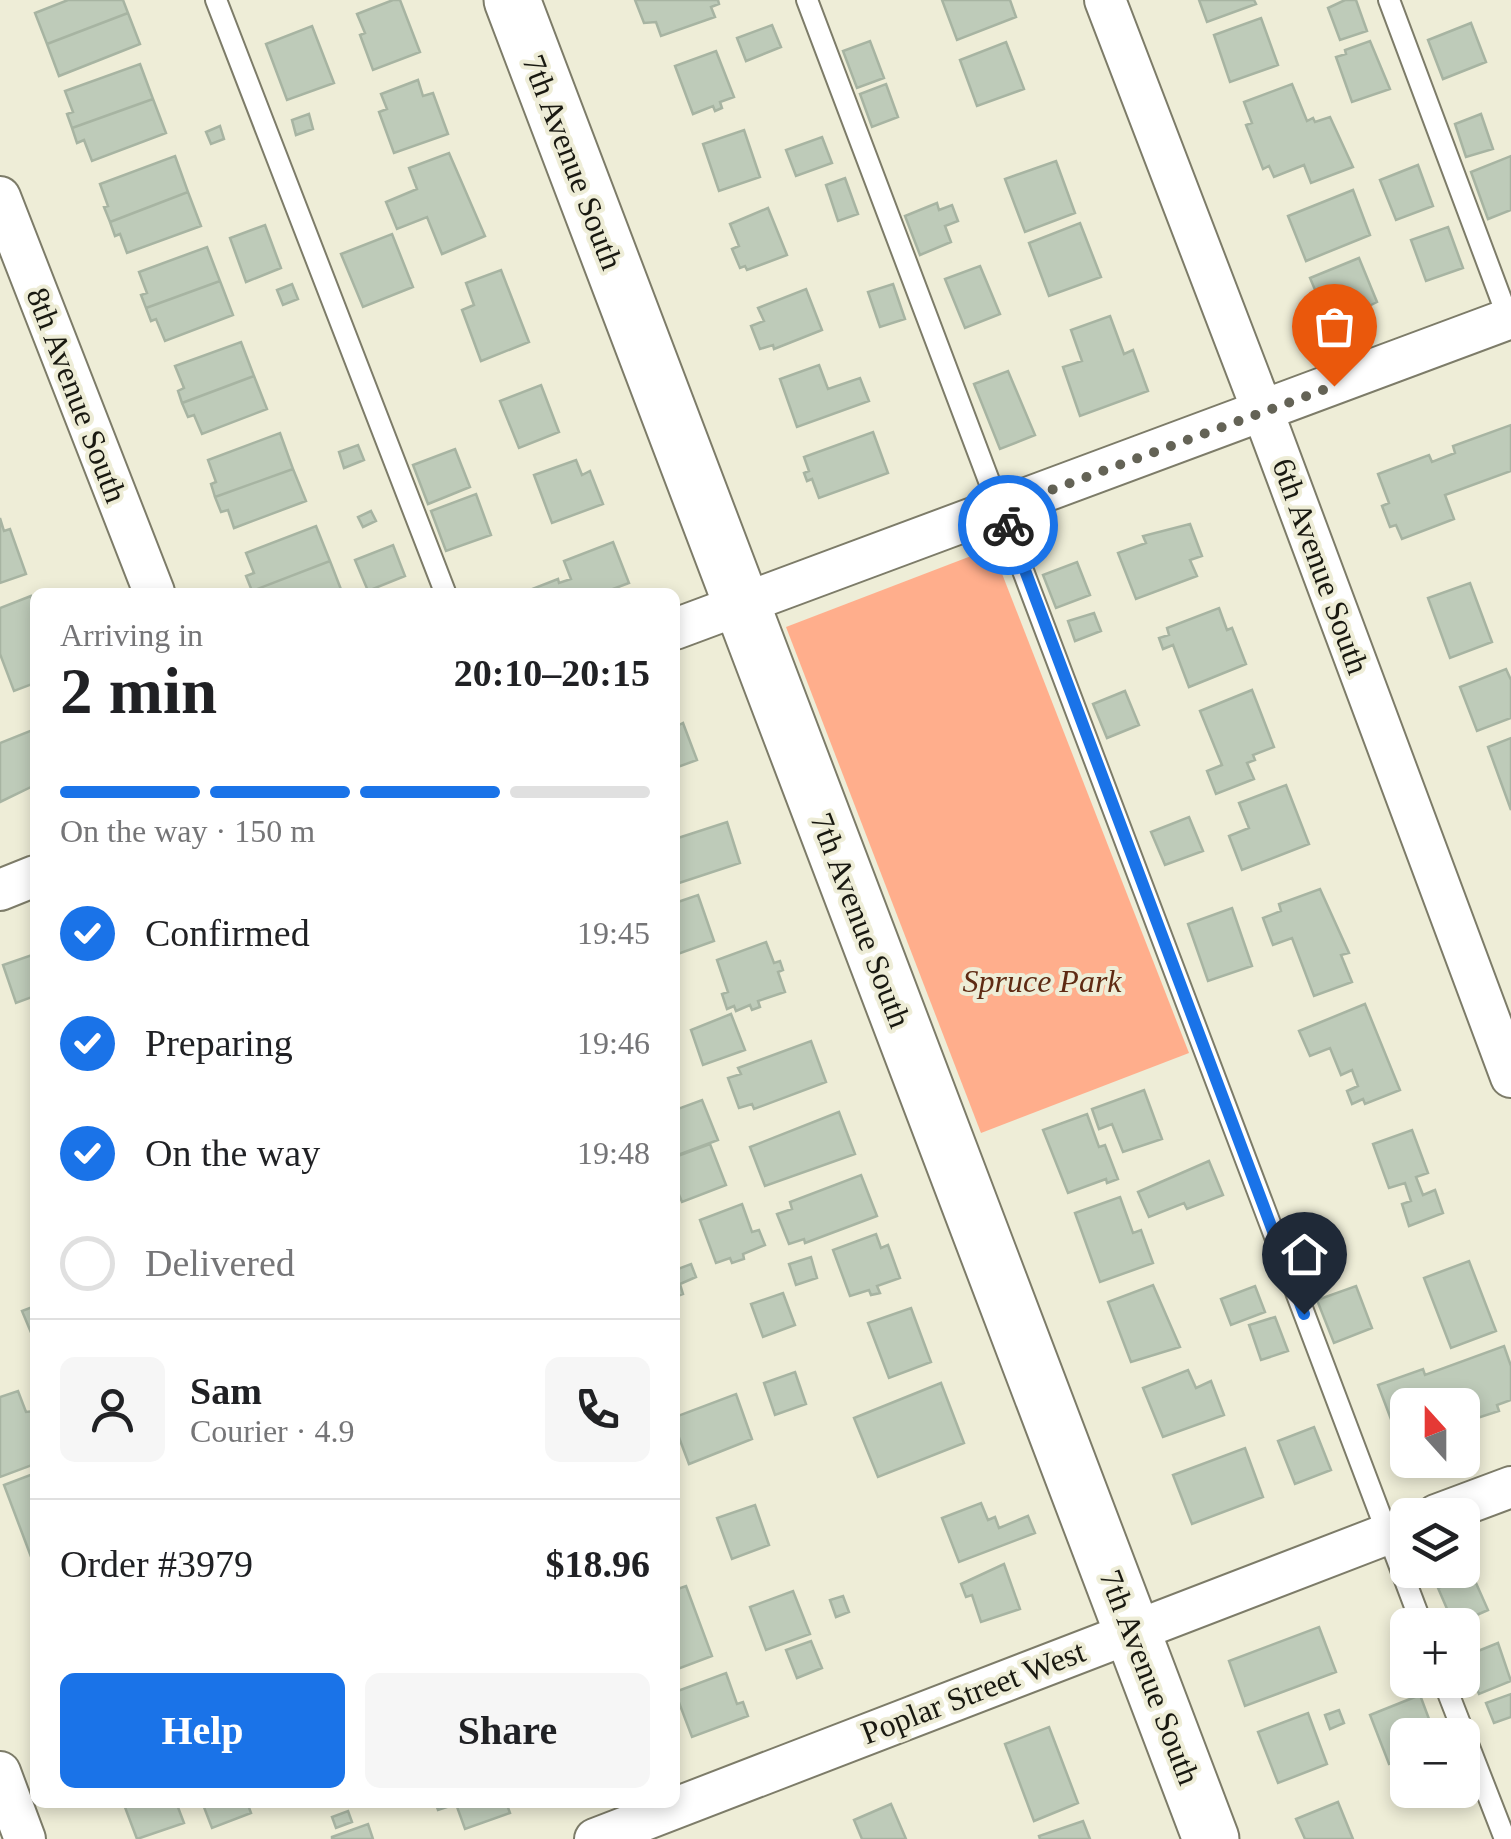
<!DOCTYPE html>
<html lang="en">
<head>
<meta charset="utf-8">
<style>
	body { margin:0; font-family:"Times New Roman",serif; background:#f6f6f6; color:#202124; height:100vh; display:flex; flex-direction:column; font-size:38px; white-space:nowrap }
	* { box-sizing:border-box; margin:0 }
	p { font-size:32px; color:#757577 }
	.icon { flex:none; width:55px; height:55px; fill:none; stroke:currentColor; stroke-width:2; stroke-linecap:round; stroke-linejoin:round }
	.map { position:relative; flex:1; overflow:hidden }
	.side { position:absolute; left:30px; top:588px; width:650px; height:1220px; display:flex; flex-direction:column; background:#fff; border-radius:15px; box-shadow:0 5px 15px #0003 }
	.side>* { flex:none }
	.needle { width:65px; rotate:339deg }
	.buttons { position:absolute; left:1390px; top:1388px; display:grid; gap:20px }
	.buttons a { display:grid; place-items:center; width:90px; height:90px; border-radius:15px; background:#fff; box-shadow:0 5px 15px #0003; font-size:50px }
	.pin { position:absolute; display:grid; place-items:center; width:85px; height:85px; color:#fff; margin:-102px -42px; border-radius:50% 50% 50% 0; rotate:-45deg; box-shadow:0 0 10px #0007 }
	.pin .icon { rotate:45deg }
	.courier { position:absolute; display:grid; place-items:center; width:100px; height:100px; margin:-50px; border:8px solid #1a73e8; border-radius:50%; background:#fff; color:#222; box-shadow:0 2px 12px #0007 }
	.overview em { font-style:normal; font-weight:700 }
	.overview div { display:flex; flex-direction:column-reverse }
	.overview { display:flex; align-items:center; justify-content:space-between; height:170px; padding:0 30px }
	h1 { font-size:65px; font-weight:700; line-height:75px }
	.bar { display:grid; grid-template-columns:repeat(4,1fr); gap:15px 10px; align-content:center; height:120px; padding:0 30px }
	.bar i { height:12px; border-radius:8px; background:#e0e0e0 }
	.bar .active { background:#1a73e8 }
	.bar p { grid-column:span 4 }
	.line { display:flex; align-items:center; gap:25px; padding:0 30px; border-top:2px solid #e0e0e0 }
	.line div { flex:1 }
	.round { display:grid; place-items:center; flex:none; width:105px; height:105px; border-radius:15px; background:#f6f6f6 }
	ol { padding:0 30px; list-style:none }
	li { display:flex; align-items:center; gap:30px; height:110px }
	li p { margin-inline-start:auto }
	li .icon { padding:10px; border-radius:50%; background:#1a73e8; color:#fff; stroke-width:4 }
	li:last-child { color:#757577 }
	li i { width:55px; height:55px; border:5px solid #e0e0e0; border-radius:50% }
	.button { display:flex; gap:20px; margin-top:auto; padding:20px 30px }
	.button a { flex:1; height:115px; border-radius:15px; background:#1a73e8; color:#fff; font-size:40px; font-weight:700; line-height:115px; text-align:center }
	.button a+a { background:#f6f6f6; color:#202124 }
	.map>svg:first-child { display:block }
	.green { fill:#ffae8c }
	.building { fill:#becbb9; stroke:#a7b4a2; stroke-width:2.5 }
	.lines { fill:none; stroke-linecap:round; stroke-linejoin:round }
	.lane-casing { stroke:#7d7c69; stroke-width:24 }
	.street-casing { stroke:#7d7c69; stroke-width:44 }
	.secondary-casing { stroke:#7d7c69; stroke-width:59 }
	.lane { stroke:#fff; stroke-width:20 }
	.street { stroke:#fff; stroke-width:40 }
	.secondary { stroke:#fff; stroke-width:55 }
	.done { stroke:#646356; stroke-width:10; stroke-dasharray:0 18 }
	.route { stroke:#1a73e8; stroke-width:12 }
	.labels { text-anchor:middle; stroke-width:8; stroke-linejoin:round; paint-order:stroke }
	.street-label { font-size:32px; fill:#191911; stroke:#eeedd7 }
	.park-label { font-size:32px; font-style:italic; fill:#5e2a13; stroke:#eeedd7 }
</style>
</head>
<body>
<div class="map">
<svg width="1511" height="1839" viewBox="0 0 1511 1839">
	<rect width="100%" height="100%" fill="#eeedd7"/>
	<!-- green -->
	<path class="green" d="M992 548 1189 1053 981 1133 786 627Z"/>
	<!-- building -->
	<path class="building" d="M68 0H123L128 13 47 44 35 13Z
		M393 0H400L420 52 373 70 360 35 365 33 357 14Z
		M635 0H718L719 4 711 7 715 17 661 36 656 22 644 23Z
		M942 0H1010L1016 17 957 40Z
		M1199 0H1254L1256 4 1207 22Z
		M1345 0H1356L1367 31 1340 40 1328 8Z
		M128 13 140 44 59 76 47 44Z
		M1261 18 1278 65 1230 82 1214 35Z
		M1471 23 1486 62 1443 79 1428 40Z
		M772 25 781 47 746 61 737 38Z
		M312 26 334 83 287 100 266 44Z
		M870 41 884 78 857 88 843 51Z
		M1370 41 1390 89 1352 102 1336 57 1346 54 1345 50Z
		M1006 42 1024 89 977 106 960 60Z
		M716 51 734 97 720 102 722 108 715 111 713 106 693 114 675 66Z
		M140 64 153 99 72 128 67 114 73 112 65 91Z
		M418 80 423 96 433 93 448 134 394 153 379 112 387 109 381 94Z
		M886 84 898 117 872 127 860 94Z
		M1292 84 1307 121 1313 118 1315 122 1330 117 1353 167 1311 183 1304 165 1274 177 1269 166 1263 169 1246 125 1252 123 1244 102Z
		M153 99 166 133 92 161 84 140 77 143 72 128Z
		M309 114 313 129 296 135 292 120Z
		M1481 114 1493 149 1466 157 1455 124Z
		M220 126 224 139 211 144 206 132Z
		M744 130 760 177 719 191 703 144Z
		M822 137 832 163 796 176 786 150Z
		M449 153 485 236 442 254 427 217 397 229 386 202 417 189 409 168Z
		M175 156 188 192 110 222 104 207 108 206 100 184Z
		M1511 156V210L1488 219 1471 172Z
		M1056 161 1075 213 1025 232 1005 179Z
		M1418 165 1433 206 1396 220 1380 180Z
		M845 178 858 214 838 221 826 185Z
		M1353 190 1370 235 1306 261 1288 216Z
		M188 192 201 226 127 253 120 234 115 236 110 222Z
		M937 203 939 210 952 205 958 221 945 226 951 242 920 255 905 216Z
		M768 208 787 255 747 270 745 266 740 268 732 249 739 246 730 224Z
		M1080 223 1101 277 1049 296 1029 243Z
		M265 225 281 268 246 282 230 238Z
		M1448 227 1463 268 1426 281 1411 240Z
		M392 234 413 287 363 307 341 254Z
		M207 247 220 281 146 308 141 295 147 293 139 272Z
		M1359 258 1377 302 1367 307 1369 312 1325 326 1311 293 1316 292 1310 278Z
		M980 266 1000 314 965 328 945 279Z
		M501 270 529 342 481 361 462 310 474 305 466 283Z
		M220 281 233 315 165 341 156 319 151 321 146 308Z
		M292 284 298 299 283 305 277 290Z
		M893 284 905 319 880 327 868 292Z
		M806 289 822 330 774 349 773 345 760 349 751 326 764 321 758 308Z
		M1110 316 1124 354 1133 350 1148 391 1080 416 1063 367 1082 361 1071 330Z
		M241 342 254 376 182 403 178 391 184 388 175 366Z
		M819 365 828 389 860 378 869 401 797 427 780 379Z
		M1008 371 1035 435 1000 449 974 384Z
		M254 376 267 409 202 434 194 415 188 417 182 403Z
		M541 385 559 432 519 448 500 401Z
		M1511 425V471L1445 495 1454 519 1402 539 1396 525 1390 527 1382 506 1389 503 1378 474 1429 455 1432 462 1455 453 1453 446Z
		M873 432 888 473 819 498 812 479 807 481 804 473 809 471 804 457Z
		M280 433 293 469 215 497 211 484 216 482 208 460Z
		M358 445 364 460 344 468 339 452Z
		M455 449 470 487 428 504 413 465Z
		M576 460 582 475 590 471 603 504 552 523 534 475Z
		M293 469 306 501 234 528 228 510 221 512 215 497Z
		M476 494 491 535 446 551 431 511Z
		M371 511 376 521 363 527 358 517Z
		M0 518 4 531 10 529 26 574 0 583Z
		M1190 524 1202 556 1190 560 1197 576 1136 599 1118 553 1146 543 1143 536Z
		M316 526 330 561 252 591 246 576 254 573 246 553Z
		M613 542 629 583 605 592H534L532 589 558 579 559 583 571 579 564 561Z
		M393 545 405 576 368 591 355 560Z
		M330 561 342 592H252V591Z
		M1077 562 1090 595 1056 608 1043 575Z
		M1470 583 1492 642 1450 658 1428 598Z
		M31 596 35 607V683L14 691 0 654V608Z
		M1219 608 1227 630 1232 628 1246 664 1189 687 1173 645 1163 649 1159 638 1169 635 1167 628Z
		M1094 613 1101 631 1075 641 1068 621Z
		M1506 669 1511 680V718L1477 731 1460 687Z
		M1252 690 1274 747 1253 755 1255 760 1247 763 1254 779 1216 794 1207 771 1222 765 1200 711Z
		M1125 691 1139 725 1107 738 1093 704Z
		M683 723 697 760 675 768V727Z
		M35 729V785L0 802V743Z
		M1511 738V810L1488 747Z
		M1286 785 1309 844 1242 870 1229 836 1249 828 1239 803Z
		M1189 817 1203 851 1165 865 1151 832Z
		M727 822 740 863 676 884 675 839Z
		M1320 889 1349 953 1341 955 1352 982 1314 996 1292 938 1273 945 1263 918 1281 911 1279 904Z
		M698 895 714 941 675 955V903Z
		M1232 908 1252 966 1208 981 1188 924Z
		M766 942 774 963 780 961 783 970 778 972 785 992 758 1001 760 1007 752 1010 750 1005 736 1011 734 1006 727 1009 722 994 728 992 717 960Z
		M35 954V996L16 1003 3 965Z
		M1365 1004 1400 1090 1365 1104 1363 1099 1352 1104 1347 1091 1358 1086 1352 1070 1341 1075 1330 1048 1310 1056 1299 1031Z
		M731 1014 745 1050 703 1065 691 1030Z
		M811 1041 826 1082 754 1109 752 1104 739 1108 728 1078 741 1074 738 1068Z
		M1144 1090 1162 1139 1123 1152 1112 1124 1099 1129 1092 1109Z
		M702 1100 718 1140 678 1155 675 1110Z
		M839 1112 855 1154 765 1186 750 1147Z
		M1087 1114 1099 1147 1105 1145 1118 1179 1107 1183 1106 1179 1068 1193 1043 1130Z
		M1412 1130 1428 1173 1416 1177 1423 1195 1435 1190 1443 1213 1409 1226 1402 1204 1411 1201 1405 1183 1389 1188 1373 1144Z
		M710 1144 726 1185 682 1202 675 1185V1157Z
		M1209 1161 1223 1195 1187 1209 1184 1203 1149 1217 1138 1192Z
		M861 1175 877 1216 805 1243 804 1239 789 1244 777 1214 792 1209 790 1202Z
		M1120 1197 1133 1233 1141 1230 1153 1263 1100 1282 1075 1213Z
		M742 1204 752 1232 759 1230 765 1245 743 1254 744 1259 732 1263 730 1258 716 1263 700 1220Z
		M876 1234 881 1248 888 1245 900 1278 877 1286 880 1293 871 1295 869 1290 850 1296 833 1250Z
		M811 1257 817 1278 796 1285 789 1264Z
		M1469 1261 1496 1331 1451 1348 1424 1278Z
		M691 1264 696 1277 680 1284 683 1294 675 1297V1270Z
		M1153 1285 1180 1347 1131 1362 1108 1302Z
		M1255 1286 1265 1312 1231 1325 1221 1299Z
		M1356 1286 1372 1328 1334 1343 1317 1300Z
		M783 1293 795 1325 763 1337 751 1304Z
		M35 1306V1342L22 1311Z
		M911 1308 931 1362 889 1378 868 1323Z
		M1275 1317 1288 1351 1261 1360 1249 1325Z
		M1504 1346 1511 1366V1400L1497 1405 1499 1411 1462 1423V1405H1408V1441L1400 1443 1378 1385 1423 1369 1425 1375Z
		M1188 1370 1196 1388 1211 1381 1224 1415 1163 1437 1143 1388Z
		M795 1372 806 1404 775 1415 764 1383Z
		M941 1383 964 1443 878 1477 854 1418Z
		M18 1391 26 1412 35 1411V1464L0 1477V1397Z
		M736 1394 752 1439 689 1464 675 1427V1417Z
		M1314 1427 1331 1470 1295 1484 1278 1441Z
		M1245 1448 1263 1497 1192 1524 1173 1475Z
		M33 1474H35L33 1562 4 1485Z
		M981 1503 988 1520 995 1517 999 1528 1028 1516 1035 1533 959 1562 942 1518Z
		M755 1505 769 1545 732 1559 717 1518Z
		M1004 1564 1020 1609 981 1622 972 1595 966 1597 961 1584Z
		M1472 1574 1488 1610 1454 1625 1438 1588Z
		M686 1586 712 1656 675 1670V1590Z
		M793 1591 810 1634 766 1650 750 1607Z
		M843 1596 849 1612 836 1617 830 1600Z
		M1319 1627 1336 1672 1245 1706 1229 1661Z
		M811 1641 822 1668 797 1678 786 1650Z
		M1498 1643 1511 1681 1479 1694 1463 1657Z
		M726 1673 737 1704 743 1702 748 1716 692 1737 675 1692Z
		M1511 1694V1717L1494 1723 1486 1703Z
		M1420 1695 1435 1735H1408V1757L1389 1764 1370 1715Z
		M1339 1710 1344 1723 1330 1729 1325 1715Z
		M1308 1713 1327 1764 1278 1783 1258 1732Z
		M1049 1727 1078 1803 1034 1821 1005 1744Z
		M1417 1790H1462L1423 1806Z
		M123 1802H176L184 1823 137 1839Z
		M202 1802H247L251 1813 212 1828Z
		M435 1802H506L510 1813 465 1829 456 1804 438 1810Z
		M1338 1802 1353 1839H1305L1296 1819Z
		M891 1804 906 1839H862L854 1820Z
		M348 1811 352 1822 336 1828 332 1817Z
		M1083 1821 1090 1839H1040L1039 1836Z
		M368 1824 373 1839H332V1837Z"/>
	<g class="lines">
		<!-- lane casing -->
		<g class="lane-casing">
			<path id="lane" d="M216 0 445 592
				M807 0 1422 1625
				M1389 0 1510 323
				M1443 1680 1505 1839"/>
		</g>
		<!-- street casing -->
		<g class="street-casing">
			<path id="street" d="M1105 0 1263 412 1511 1077
				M0 197 154 592
				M675 629 1511 318
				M0 890 35 876
				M1436 1515 1511 1487
				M0 1772 25 1839
				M595 1839 1408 1526"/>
		</g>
		<!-- secondary casing -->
		<g class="secondary-casing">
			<path id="secondary" d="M512 0 1211 1839"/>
		</g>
		<!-- lane -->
		<use href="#lane" class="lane"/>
		<!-- street -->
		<use href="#street" class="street"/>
		<!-- secondary -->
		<use href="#secondary" class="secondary"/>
	</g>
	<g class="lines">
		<!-- done -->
		<path class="done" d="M1008 525 1002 508 1334 386"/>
		<!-- route -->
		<path class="route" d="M1008 525 1304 1314"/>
	</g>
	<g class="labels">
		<!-- street labels -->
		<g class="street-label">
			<text transform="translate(573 162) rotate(69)" y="11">7th Avenue South</text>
			<text transform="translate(77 395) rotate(69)" y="11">8th Avenue South</text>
			<text transform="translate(1321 566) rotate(70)" y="11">6th Avenue South</text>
			<text transform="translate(861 920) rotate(69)" y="11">7th Avenue South</text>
			<text transform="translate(1150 1677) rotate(69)" y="11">7th Avenue South</text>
			<text transform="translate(973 1692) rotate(-21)" y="11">Poplar Street West</text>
		</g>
		<!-- park labels -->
		<g class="park-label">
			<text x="1042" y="992">Spruce Park</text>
		</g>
	</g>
</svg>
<div class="buttons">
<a><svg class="needle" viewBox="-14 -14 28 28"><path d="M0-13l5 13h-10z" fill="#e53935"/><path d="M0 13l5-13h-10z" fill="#757577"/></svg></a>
<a><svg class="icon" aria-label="layers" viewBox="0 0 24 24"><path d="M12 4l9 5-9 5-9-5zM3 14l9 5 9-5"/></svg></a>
<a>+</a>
<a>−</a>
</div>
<div class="pin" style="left:1334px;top:386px;background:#ea580c"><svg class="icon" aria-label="bag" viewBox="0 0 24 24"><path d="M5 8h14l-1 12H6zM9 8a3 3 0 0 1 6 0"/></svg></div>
<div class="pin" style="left:1304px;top:1314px;background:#1f2937"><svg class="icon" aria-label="home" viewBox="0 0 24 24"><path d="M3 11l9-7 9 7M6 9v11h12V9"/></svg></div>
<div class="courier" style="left:1008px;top:525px"><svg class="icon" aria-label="bike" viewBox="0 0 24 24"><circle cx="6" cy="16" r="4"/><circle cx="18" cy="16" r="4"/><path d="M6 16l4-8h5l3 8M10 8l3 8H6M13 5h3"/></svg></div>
<section class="side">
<div class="overview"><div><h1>2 min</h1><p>Arriving in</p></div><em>20:10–20:15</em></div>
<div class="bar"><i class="active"></i><i class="active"></i><i class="active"></i><i></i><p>On the way · 150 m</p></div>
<ol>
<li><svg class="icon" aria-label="check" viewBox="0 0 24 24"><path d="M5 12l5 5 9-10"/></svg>Confirmed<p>19:45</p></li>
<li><svg class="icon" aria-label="check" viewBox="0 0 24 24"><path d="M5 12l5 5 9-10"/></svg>Preparing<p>19:46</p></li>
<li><svg class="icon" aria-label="check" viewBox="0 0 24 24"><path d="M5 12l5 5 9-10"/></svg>On the way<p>19:48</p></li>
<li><i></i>Delivered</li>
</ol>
<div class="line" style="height:180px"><a class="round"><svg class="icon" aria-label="person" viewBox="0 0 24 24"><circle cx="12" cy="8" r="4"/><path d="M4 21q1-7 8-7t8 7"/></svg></a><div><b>Sam</b><p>Courier · 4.9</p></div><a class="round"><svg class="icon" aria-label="phone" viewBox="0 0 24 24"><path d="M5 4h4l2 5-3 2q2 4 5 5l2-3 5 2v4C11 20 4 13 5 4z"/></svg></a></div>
<div class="line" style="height:130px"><div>Order #3979</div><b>$18.96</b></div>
<div class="button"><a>Help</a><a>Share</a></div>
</section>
</div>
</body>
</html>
